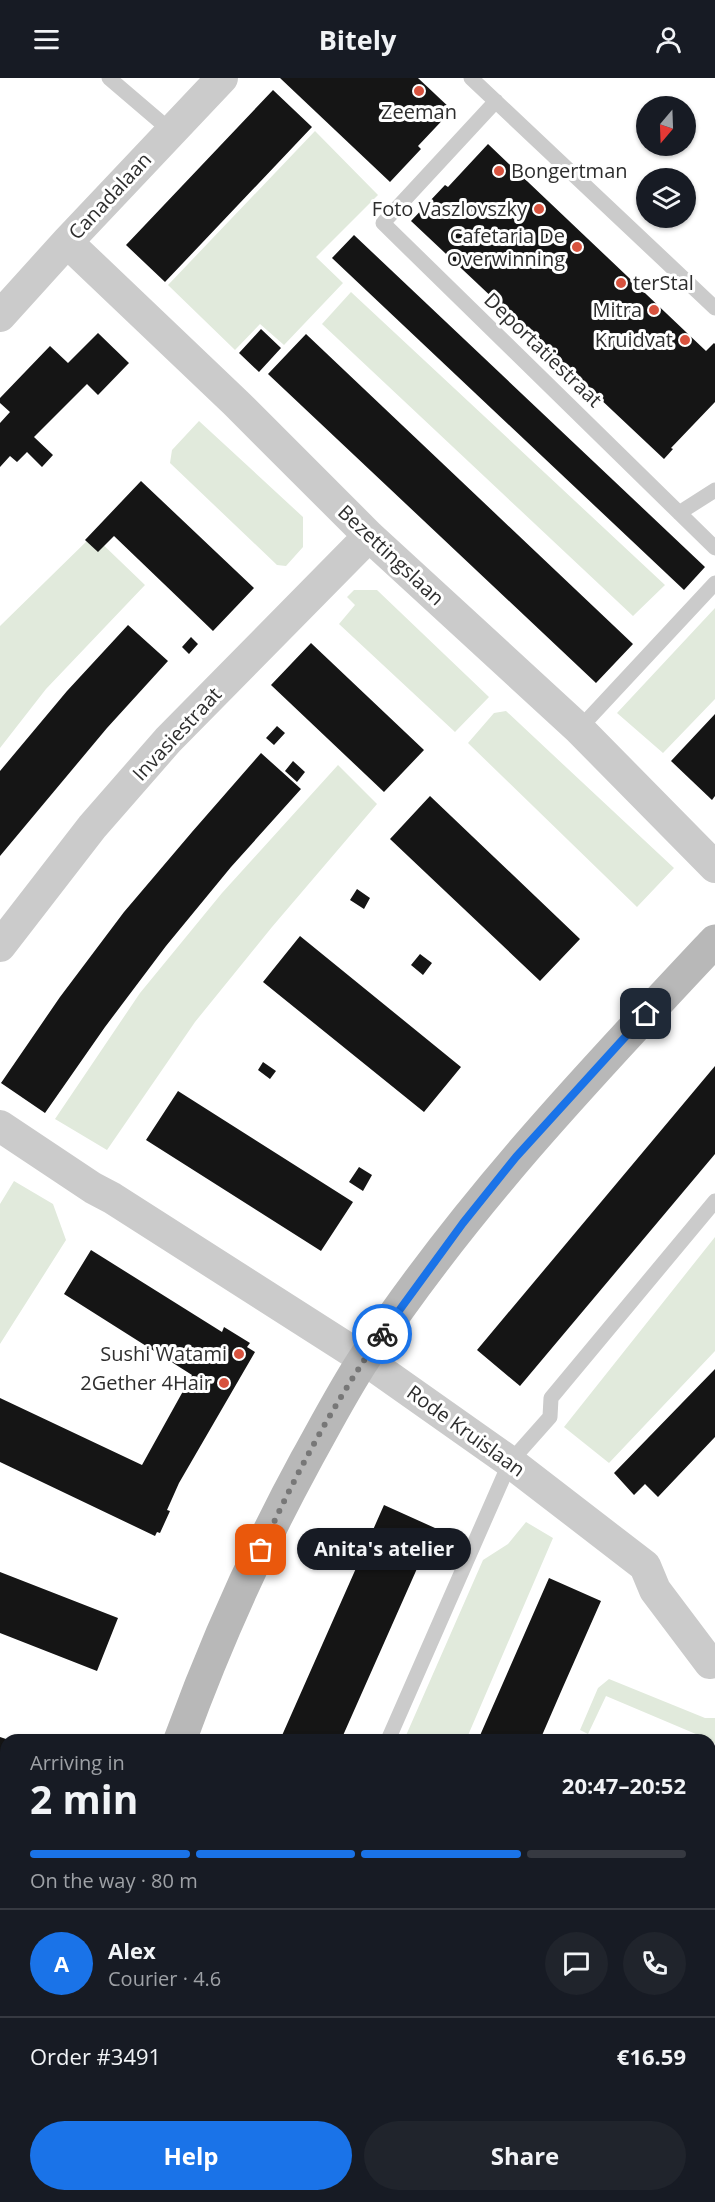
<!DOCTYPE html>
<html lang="en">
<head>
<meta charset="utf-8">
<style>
	body { margin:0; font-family:"Open Sans",sans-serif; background:#20242c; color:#f1f3f6; height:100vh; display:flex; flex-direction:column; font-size:22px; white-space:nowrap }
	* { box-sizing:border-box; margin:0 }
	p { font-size:20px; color:#9ea1a6 }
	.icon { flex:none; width:33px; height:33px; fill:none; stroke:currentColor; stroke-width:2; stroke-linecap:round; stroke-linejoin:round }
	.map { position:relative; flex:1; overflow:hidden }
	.panel { position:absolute; left:0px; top:1656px; width:716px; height:468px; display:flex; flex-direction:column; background:#171b24; border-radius:18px 18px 0 0; box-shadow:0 2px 4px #0004 }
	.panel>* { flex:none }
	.needle { width:39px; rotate:199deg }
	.tools { position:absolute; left:636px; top:18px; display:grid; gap:12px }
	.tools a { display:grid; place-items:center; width:60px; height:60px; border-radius:50%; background:#171b24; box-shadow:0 2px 4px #0004; font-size:30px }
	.pin { position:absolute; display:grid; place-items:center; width:51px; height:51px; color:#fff; margin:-26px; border-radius:12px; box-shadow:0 3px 9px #0006 }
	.courier { position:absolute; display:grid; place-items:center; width:60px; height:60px; margin:-30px; border:4px solid #1a73e8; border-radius:50%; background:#fff; color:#222; box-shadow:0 2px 8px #0007 }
	.bubble { position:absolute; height:42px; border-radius:21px; background:#171b24; box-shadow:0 2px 4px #0004; font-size:20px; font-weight:700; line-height:42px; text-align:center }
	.overview em { font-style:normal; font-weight:700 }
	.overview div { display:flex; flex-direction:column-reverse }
	.overview { display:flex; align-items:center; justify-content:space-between; height:102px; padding:0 30px }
	h1 { font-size:39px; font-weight:700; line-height:45px }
	.bar { display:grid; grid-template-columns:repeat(4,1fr); gap:9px 6px; align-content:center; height:72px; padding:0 30px }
	.bar i { height:8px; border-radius:4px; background:#363941 }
	.bar .current { background:#1a73e8 }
	.bar p { grid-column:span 4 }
	.line { display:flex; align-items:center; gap:15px; padding:0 30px; border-top:2px solid #363941 }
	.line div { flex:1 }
	.round { display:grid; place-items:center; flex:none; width:63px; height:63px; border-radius:32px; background:#20242c }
	.button { display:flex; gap:12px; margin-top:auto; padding:12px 30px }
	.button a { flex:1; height:69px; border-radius:36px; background:#1a73e8; color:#fff; font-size:24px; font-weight:700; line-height:69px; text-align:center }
	.button a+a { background:#20242c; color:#f1f3f6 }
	header { display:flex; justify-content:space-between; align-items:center; height:78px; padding:0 30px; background:#171b24; font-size:27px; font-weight:700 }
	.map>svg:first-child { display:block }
	.green { fill:#e1eadc }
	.building { fill:#151515 }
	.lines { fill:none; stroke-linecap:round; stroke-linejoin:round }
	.service { stroke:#cbcbcb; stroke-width:15 }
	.minor { stroke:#cbcbcb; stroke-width:32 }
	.secondary { stroke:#b8b8b8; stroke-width:33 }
	.done { stroke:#777; stroke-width:6; stroke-dasharray:0 10.8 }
	.route { stroke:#1a73e8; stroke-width:8 }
	.poi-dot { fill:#d7523e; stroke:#fff; stroke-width:2 }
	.labels { text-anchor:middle; stroke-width:6; stroke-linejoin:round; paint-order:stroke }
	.poi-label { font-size:20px; fill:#2e2e2e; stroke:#fff; text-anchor:end }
	.street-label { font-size:20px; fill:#2e2e2e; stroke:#fff }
</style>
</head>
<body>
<header><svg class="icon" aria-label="menu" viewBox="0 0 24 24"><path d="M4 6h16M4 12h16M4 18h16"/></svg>Bitely<svg class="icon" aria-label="person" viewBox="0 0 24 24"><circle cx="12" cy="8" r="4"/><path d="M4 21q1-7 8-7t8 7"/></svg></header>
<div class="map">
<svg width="715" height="2124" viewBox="0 0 715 2124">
	<rect width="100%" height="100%" fill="#fff"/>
	<!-- green -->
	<path class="green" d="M315 53 378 117 316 179 343 205 284 267 260 246 235 272 168 207Z
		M351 214 665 507 633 538 322 246Z
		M199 343 303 439V469L286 488 277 487 170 385 172 372Z
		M93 457 145 507 46 611 0 670V548Z
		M354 512H377L489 619 455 654 339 546 355 527 347 519Z
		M715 530V621L663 675 617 635Z
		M506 633 674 790 637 829 468 665 494 635Z
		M338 687 377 726 272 849 195 944 107 1072 55 1041 140 915 222 815Z
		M14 1103 53 1126 66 1162 0 1266V1126Z
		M715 1159V1273L609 1385 564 1349Z
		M526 1444 553 1460 466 1662H404L483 1482 508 1466Z
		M609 1601 705 1640H715V1666L710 1662 606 1618 588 1656 580 1652 598 1610Z
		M715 1749V1822L710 1828V1755Z
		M0 1909 6 1910V1962L0 1965Z
		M715 1929V2018H710V1935Z
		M0 2030 5 2034 0 2123Z
		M710 2099H715V2124H163V2118H710Z"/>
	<!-- building -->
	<path class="building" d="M280 0H418L452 32 418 68 421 71 390 104Z
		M273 12 312 49 165 204 126 167Z
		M488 66 706 273 714 265 715 266V324L671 370 673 371 664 381 411 143 445 107 448 109Z
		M354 157 705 489 684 512 332 180Z
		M261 251 281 270 259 294 239 275Z
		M98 255 129 285 98 317 87 306 34 359 53 377 42 389 27 374 17 384 10 378 0 389V345L10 334 0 325V320L50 268 68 285Z
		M306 256 633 566 596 605 268 296Z
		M141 403 254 510 213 553 114 458 98 474 85 462Z
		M128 547 168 583 107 650 0 778V693L67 613Z
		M191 559 198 566 189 576 182 569Z
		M311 565 424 672 384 714 271 607Z
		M715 636V718L712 722 671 683Z
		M277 648 285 655 274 667 266 660Z
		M261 675 301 711 231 789 166 868 105 949 45 1035 1 1005 60 919 124 834 192 754Z
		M293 683 305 694 297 704 285 693Z
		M430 718 580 861 540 903 390 761Z
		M357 811 370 820 364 831 350 822Z
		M300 858 461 989 424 1034 263 904Z
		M420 876 432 885 423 897 411 887Z
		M263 984 276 993 270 1001 258 992Z
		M715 988V1076L520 1308 477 1272Z
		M178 1013 353 1124 321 1173 146 1062Z
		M359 1089 372 1097 363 1113 349 1104Z
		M91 1172 222 1254 224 1249 250 1265 247 1269 255 1274 179 1405 167 1432 170 1433 160 1455 157 1454 155 1458 0 1384V1320L142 1387 192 1297 64 1216Z
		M715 1291V1359L658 1419 645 1406 634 1417 614 1395Z
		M384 1427 435 1450 341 1662H280Z
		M0 1494 118 1540 97 1593 0 1555Z
		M549 1500 601 1523 563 1609 540 1662H478Z
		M0 1659 6 1661V1720L0 1718Z
		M710 1667 715 1670V1690L710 1688Z
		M710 1701 715 1703V1723L710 1729Z
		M0 1816 6 1818V1876L0 1875Z
		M715 1827V1912L710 1918V1833Z"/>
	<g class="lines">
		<!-- service -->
		<path class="service" d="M109 0 171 53
			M471 0 715 230
			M496 23 383 145 715 470
			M679 435 715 412
			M579 651 715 505
			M388 1662 510 1384 550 1339 551 1320 715 1123"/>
		<!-- minor -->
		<path class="minor" d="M67 164 236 325 369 458 579 651 715 789
			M0 238 67 164 222 0
			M0 868 92 749 168 662 369 458
			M0 1048 93 1110 112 1120 364 1281 510 1384 645 1488 655 1512 710 1585
			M0 2003 6 2004
			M710 2057H715"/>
		<!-- secondary -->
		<path class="secondary" d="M180 1662C215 1566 257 1472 306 1382 325 1348 343 1313 364 1281 465 1128 590 996 715 863
			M74 2124 75 2118
			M101 2124V2118"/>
	</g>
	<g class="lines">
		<!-- done -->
		<path class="done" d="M261 1472C295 1397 335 1323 382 1256"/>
		<!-- route -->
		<path class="route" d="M382 1256 463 1145 516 1079 646 936"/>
	</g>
	<!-- markers -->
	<g class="poi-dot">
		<circle cx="419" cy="13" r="6"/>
		<circle cx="499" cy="93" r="6"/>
		<circle cx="539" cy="131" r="6"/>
		<circle cx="577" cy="169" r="6"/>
		<circle cx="621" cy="205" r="6"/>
		<circle cx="654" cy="232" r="6"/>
		<circle cx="685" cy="262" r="6"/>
		<circle cx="239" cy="1276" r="6"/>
		<circle cx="224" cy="1305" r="6"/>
	</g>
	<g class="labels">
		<!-- poi labels -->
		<g class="poi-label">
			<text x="419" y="41" text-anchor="middle">Zeeman</text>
			<text x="511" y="100" text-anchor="start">Bongertman</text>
			<text x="527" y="138">Foto Vaszlovszky</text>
			<text x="565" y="165">Cafetaria De<tspan x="565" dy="23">Overwinning</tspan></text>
			<text x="633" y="212" text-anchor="start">terStal</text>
			<text x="642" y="239">Mitra</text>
			<text x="673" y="269">Kruidvat</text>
			<text x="227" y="1283">Sushi Watami</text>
			<text x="212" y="1312">2Gether 4Hair</text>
		</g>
		<!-- street labels -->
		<g class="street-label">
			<text transform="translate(110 118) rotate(-47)" y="7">Canadalaan</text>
			<text transform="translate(543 272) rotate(44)" y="7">Deportatiestraat</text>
			<text transform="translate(391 477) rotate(43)" y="7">Bezettingslaan</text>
			<text transform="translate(177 656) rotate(-47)" y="7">Invasiestraat</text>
			<text transform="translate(466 1353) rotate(36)" y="7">Rode Kruislaan</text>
		</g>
	</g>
</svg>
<div class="tools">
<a><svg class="needle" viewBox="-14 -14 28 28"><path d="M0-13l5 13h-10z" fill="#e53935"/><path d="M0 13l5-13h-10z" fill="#9ea1a6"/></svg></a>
<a><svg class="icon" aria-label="layers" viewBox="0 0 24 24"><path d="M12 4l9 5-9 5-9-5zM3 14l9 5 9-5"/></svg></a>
</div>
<div class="pin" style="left:261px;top:1472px;background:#ea580c"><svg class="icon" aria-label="bag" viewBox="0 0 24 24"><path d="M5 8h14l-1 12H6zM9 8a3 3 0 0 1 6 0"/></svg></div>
<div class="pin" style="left:646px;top:936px;background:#1f2937"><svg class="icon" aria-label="home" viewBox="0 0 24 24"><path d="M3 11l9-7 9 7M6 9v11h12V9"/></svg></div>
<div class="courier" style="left:382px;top:1256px"><svg class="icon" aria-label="bike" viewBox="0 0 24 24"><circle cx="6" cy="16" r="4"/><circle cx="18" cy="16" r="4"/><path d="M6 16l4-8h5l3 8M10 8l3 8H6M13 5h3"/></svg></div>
<div class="bubble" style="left:297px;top:1450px;width:174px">Anita's atelier</div>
<section class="panel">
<div class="overview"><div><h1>2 min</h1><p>Arriving in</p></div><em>20:47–20:52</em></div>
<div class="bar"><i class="current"></i><i class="current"></i><i class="current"></i><i></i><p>On the way · 80 m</p></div>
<div class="line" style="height:108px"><b class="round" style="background:#1a73e8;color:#fff">A</b><div><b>Alex</b><p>Courier · 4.6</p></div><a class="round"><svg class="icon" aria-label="chat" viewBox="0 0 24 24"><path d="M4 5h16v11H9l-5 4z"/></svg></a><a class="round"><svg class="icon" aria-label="phone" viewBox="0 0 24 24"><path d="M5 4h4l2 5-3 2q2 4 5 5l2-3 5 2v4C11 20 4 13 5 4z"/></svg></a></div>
<div class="line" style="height:78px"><div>Order #3491</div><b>€16.59</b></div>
<div class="button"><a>Help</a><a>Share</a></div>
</section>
</div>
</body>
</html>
